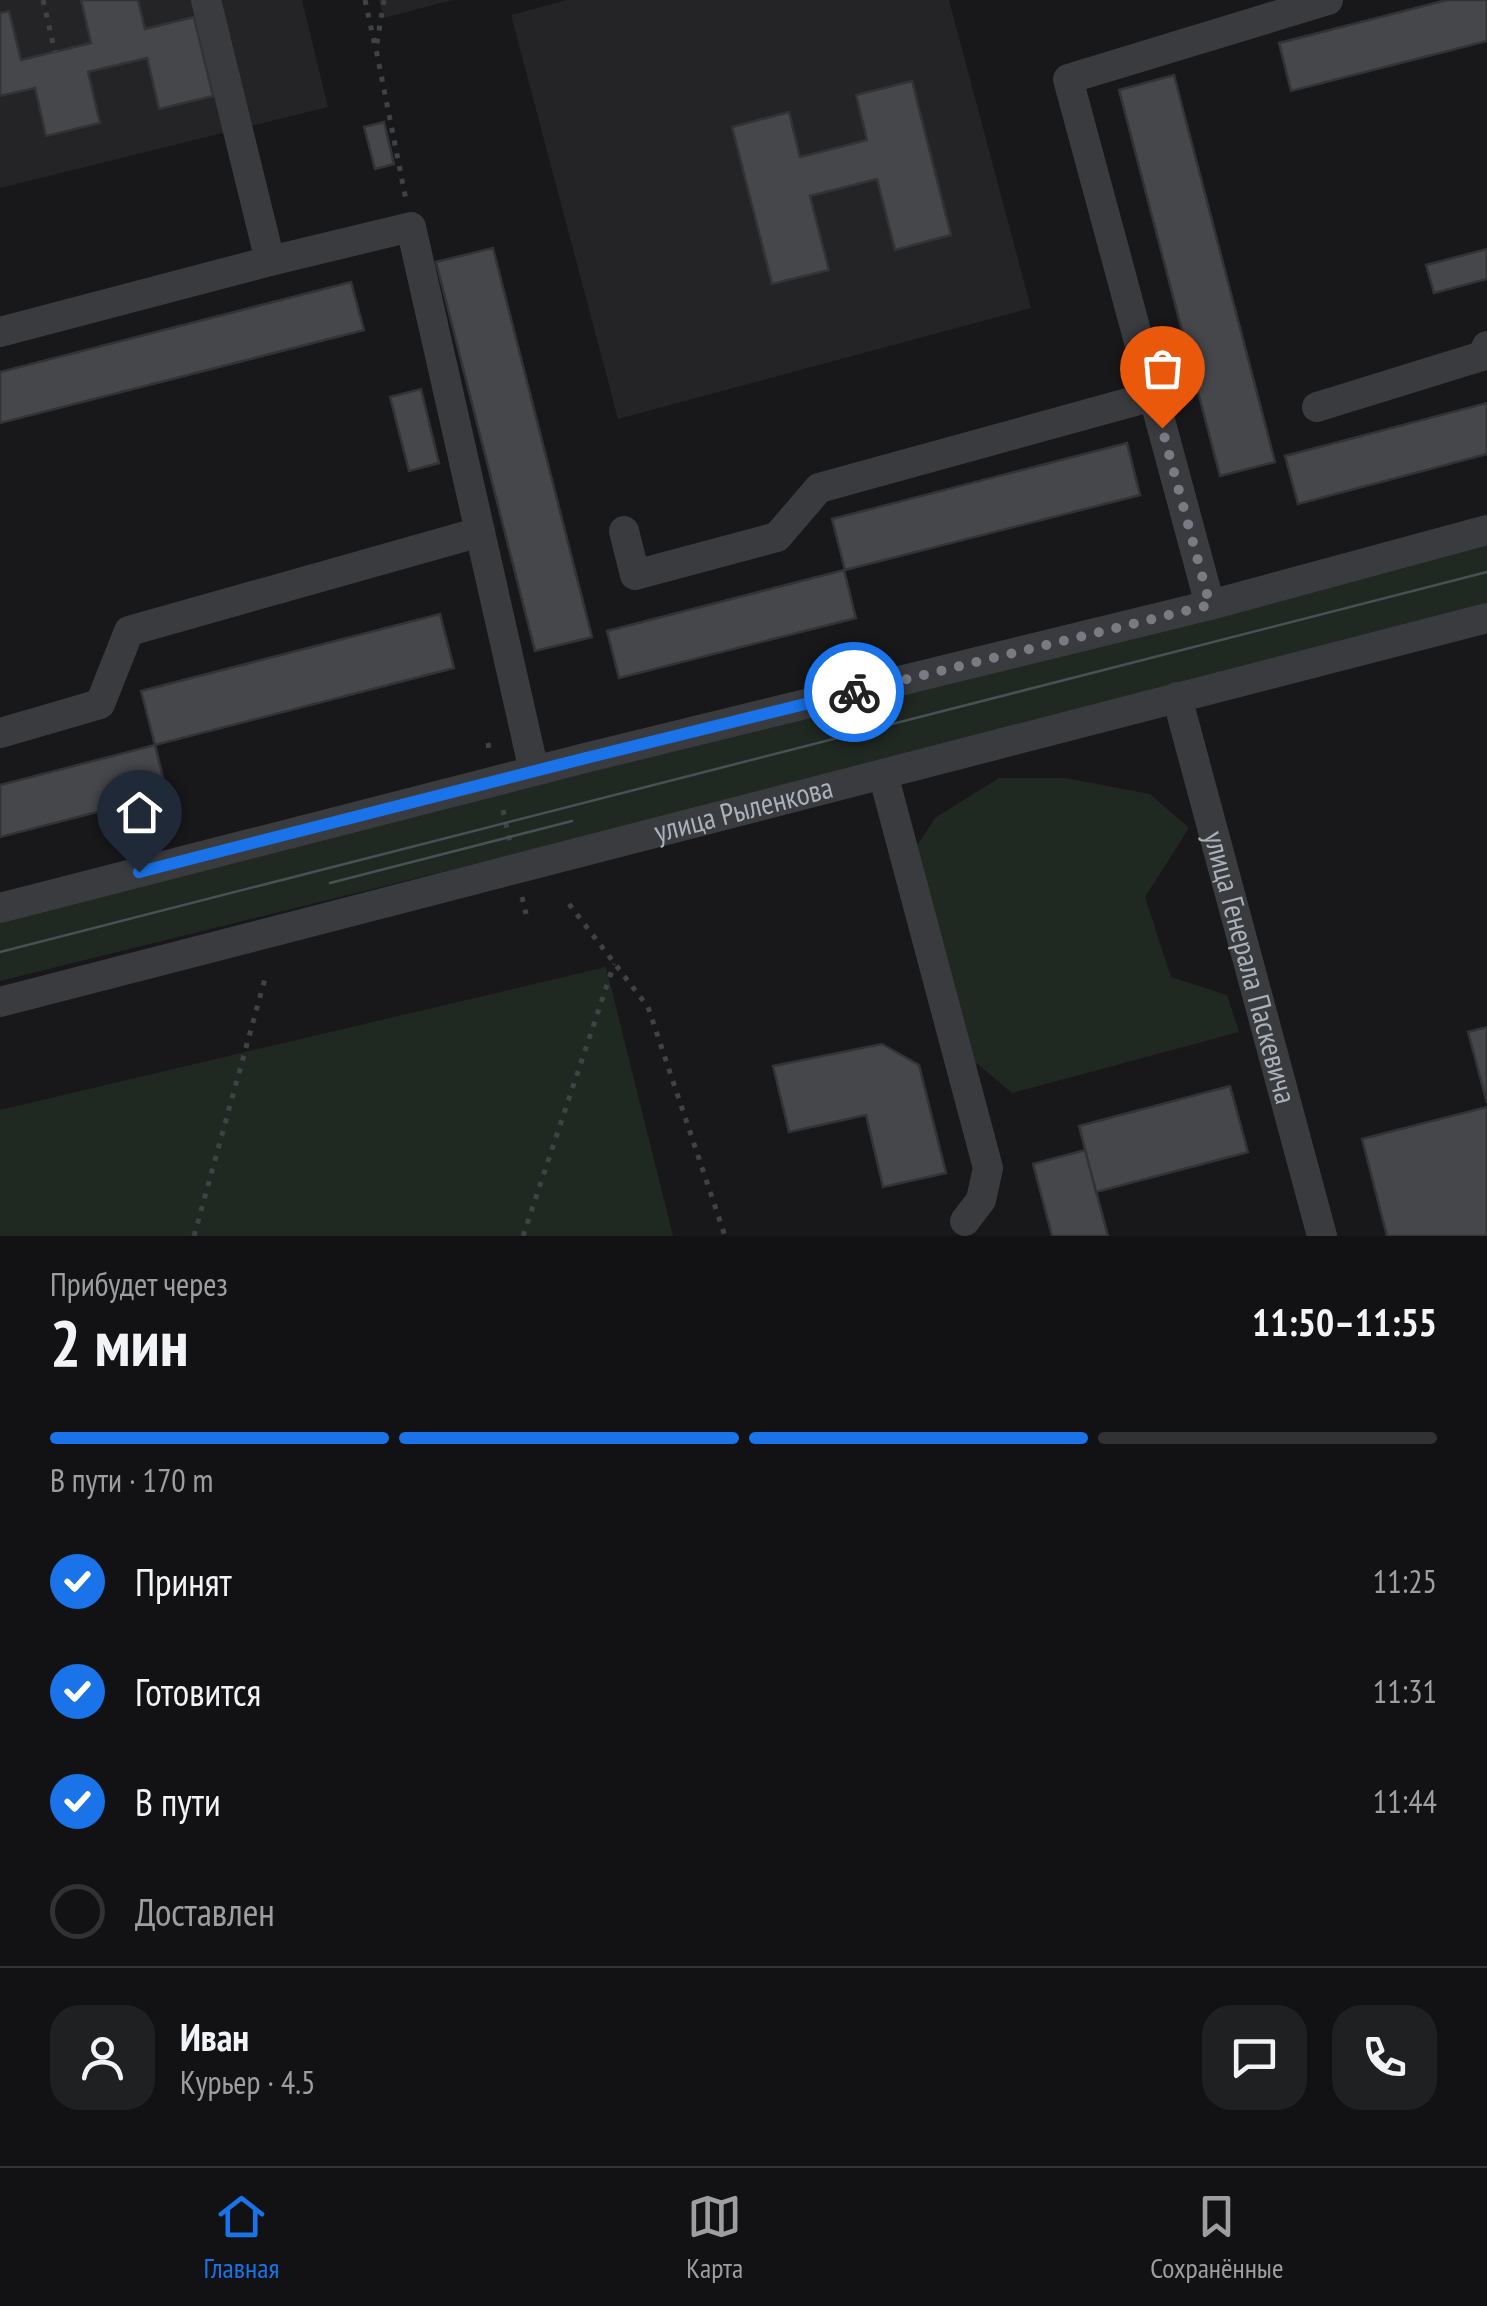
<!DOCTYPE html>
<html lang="ru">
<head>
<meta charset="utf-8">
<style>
	body { margin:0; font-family:"PT Sans Narrow",sans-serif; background:#1f2022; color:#f1f3f6; height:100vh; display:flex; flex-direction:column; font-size:38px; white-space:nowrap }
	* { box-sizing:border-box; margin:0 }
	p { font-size:32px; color:#9c9ea0 }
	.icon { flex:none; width:55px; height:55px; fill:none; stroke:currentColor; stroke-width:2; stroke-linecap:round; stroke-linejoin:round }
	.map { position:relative; height:1236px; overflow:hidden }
	.sheet { display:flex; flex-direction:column; background:#121214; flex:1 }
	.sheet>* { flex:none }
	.pin { position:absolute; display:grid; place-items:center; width:85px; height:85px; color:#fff; margin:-102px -42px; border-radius:50% 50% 50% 0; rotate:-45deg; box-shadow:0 0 10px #0007 }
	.pin .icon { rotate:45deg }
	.courier { position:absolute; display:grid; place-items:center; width:100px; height:100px; margin:-50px; border:8px solid #1a73e8; border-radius:50%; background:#fff; color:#222; box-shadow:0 2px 12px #0007 }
	.summary em { font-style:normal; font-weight:700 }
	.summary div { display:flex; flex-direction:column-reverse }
	.summary { display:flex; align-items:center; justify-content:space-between; height:170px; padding:0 50px }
	h1 { font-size:65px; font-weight:700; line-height:75px }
	.bar { display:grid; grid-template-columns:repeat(4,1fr); gap:15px 10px; align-content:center; height:120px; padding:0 50px }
	.bar i { height:12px; border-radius:8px; background:#313234 }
	.bar .active { background:#1a73e8 }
	.bar p { grid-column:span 4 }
	.line { display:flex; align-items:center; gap:25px; padding:0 50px; border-top:2px solid #313234 }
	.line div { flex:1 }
	.round { display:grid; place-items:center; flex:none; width:105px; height:105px; border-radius:30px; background:#1f2022 }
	ol { padding:0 50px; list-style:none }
	li { display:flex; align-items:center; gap:30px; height:110px }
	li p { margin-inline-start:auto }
	li .icon { padding:10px; border-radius:50%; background:#1a73e8; color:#fff; stroke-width:4 }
	li:last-child { color:#9c9ea0 }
	li i { width:55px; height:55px; border:5px solid #313234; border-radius:50% }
	.menu { display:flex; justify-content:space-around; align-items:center; height:140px; border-top:2px solid #313234; background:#121214; font-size:28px; color:#9c9ea0 }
	.menu a { display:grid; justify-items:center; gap:5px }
	.menu .active { color:#1a73e8 }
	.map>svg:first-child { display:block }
	.built { fill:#242427 }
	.green { fill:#202921 }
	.building { fill:#45474a; stroke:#323336; stroke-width:2.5 }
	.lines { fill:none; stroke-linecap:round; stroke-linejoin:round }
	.path { stroke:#3f4246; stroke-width:5; stroke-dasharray:5 8; stroke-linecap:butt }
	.minor { stroke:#393b3f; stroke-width:30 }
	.tram { stroke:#4c4f54; stroke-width:2.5 }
	.done { stroke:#787b82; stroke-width:10; stroke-dasharray:0 18 }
	.route { stroke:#1a73e8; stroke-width:12 }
	.labels { text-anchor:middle; stroke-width:8; stroke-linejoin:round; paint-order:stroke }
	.street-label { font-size:30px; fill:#abb1ba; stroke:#131316 }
</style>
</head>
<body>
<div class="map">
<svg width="1487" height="1236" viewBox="0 0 1487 1236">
	<rect width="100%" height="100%" fill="#18181a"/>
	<!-- built -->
	<path class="built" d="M0 0H302L328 107 0 188Z
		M379 0H452L384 18Z
		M567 0H949L1031 308 618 419 511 15Z"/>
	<!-- green -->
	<path class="green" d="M1487 534V614L0 981V911Z
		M999 778H1065L1150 794 1189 828 1145 897 1171 977 1227 995 1239 1032 1012 1093 962 1051 911 855 935 818Z
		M606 967 673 1236H0V1110Z"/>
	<!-- building -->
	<path class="building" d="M81 0H138L145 29 194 17 213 96 159 109 147 58 88 72 100 123 46 136 35 88 0 96V13L9 11 21 60 91 43Z
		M1447 0H1487V41L1291 91 1279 43Z
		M1174 75 1275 462 1220 476 1119 90Z
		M912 81 951 235 895 250 877 179 810 196 829 270 772 284 732 127 789 112 800 157 867 140 856 95Z
		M384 122 394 164 375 169 364 127Z
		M493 248 592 637 535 651 436 262Z
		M1487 249V279L1434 293 1426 265Z
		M351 282 364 330 0 423V372Z
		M421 389 439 463 409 471 390 397Z
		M1487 403V454L1298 504 1285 456Z
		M1127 443 1140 495 845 570 832 519Z
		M844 570 856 618 619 678 607 631Z
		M440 614 454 668 155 745 141 691Z
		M155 745 167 794 0 837V785Z
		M1487 1027V1103L1468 1032Z
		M882 1044 919 1065 946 1173 883 1187 866 1115 789 1132 773 1066Z
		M1230 1086 1248 1152 1096 1192 1079 1126Z
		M1487 1107V1236H1387L1362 1139Z
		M1085 1150 1108 1236H1052L1033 1164Z"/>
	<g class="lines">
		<!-- path -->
		<path class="path" d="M43 0 55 52
			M365 0 375 46
			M384 0 376 49 406 200
			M488 743 490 755
			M503 810 510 843
			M522 897 526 914
			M569 904 648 1007 725 1236
			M194 1236 266 975
			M523 1236 614 964"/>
		<!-- minor -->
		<g class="minor">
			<path d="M206 0 270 261"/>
			<path d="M0 332 270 261 411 227 534 771"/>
			<path d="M1317 407 1482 356 1487 346"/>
			<path d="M624 531 635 575 777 537 819 488 1153 396"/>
			<path d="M1210 605 1068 79 1328 0"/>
			<path id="s1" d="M1177 697 1322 1236"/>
			<path d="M0 733 100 704 129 631 480 532"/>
			<path d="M883 774 988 1168 981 1200 965 1221"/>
			<path d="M0 908 585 758 1210 605 1487 530"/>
			<path id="s2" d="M0 1002 1487 618"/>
		</g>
		<!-- tram -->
		<path class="tram" d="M330 883 572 821
			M0 952 1487 572"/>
	</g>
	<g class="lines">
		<!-- done -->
		<path class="done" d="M854 692 1210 605 1162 428"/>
		<!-- route -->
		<path class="route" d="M139 872 586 758 854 692"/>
	</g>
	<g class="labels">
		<!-- street labels -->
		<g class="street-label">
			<text dy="10" stroke="none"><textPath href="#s2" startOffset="768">улица Рыленкова</textPath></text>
			<text dy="10" stroke="none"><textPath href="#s1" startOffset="280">улица Генерала Паскевича</textPath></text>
		</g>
	</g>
</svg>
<div class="pin" style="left:1162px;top:428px;background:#ea580c"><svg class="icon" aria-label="bag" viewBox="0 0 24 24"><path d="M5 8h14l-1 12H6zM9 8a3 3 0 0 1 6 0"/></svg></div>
<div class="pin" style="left:139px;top:872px;background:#1f2937"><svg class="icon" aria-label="home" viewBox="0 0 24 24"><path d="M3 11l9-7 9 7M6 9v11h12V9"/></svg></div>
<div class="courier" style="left:854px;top:692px"><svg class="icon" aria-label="bike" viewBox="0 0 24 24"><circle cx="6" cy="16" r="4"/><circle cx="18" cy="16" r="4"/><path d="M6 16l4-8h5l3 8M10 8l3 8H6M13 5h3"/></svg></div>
</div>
<section class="sheet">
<div class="summary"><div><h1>2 мин</h1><p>Прибудет через</p></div><em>11:50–11:55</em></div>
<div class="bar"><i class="active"></i><i class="active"></i><i class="active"></i><i></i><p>В пути · 170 m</p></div>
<ol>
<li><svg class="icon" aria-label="check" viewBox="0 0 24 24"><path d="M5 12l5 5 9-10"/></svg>Принят<p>11:25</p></li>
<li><svg class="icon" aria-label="check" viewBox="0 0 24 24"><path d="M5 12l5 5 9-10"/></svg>Готовится<p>11:31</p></li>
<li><svg class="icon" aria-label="check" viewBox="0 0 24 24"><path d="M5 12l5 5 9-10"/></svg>В пути<p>11:44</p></li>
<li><i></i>Доставлен</li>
</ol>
<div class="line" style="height:180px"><a class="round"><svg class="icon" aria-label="person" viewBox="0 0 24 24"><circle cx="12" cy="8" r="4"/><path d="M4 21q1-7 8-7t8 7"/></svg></a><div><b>Иван</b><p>Курьер · 4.5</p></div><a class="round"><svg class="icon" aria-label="chat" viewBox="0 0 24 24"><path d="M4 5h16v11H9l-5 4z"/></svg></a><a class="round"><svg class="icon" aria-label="phone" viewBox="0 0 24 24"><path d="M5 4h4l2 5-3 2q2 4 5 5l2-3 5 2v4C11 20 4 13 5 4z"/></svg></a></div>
</section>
<nav class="menu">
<a class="active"><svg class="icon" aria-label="home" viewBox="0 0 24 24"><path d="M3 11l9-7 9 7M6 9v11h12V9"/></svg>Главная</a>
<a><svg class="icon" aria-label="map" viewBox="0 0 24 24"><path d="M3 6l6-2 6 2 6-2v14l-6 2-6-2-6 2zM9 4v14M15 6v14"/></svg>Карта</a>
<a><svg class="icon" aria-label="saved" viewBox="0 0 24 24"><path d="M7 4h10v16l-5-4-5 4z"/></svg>Сохранённые</a>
</nav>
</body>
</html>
